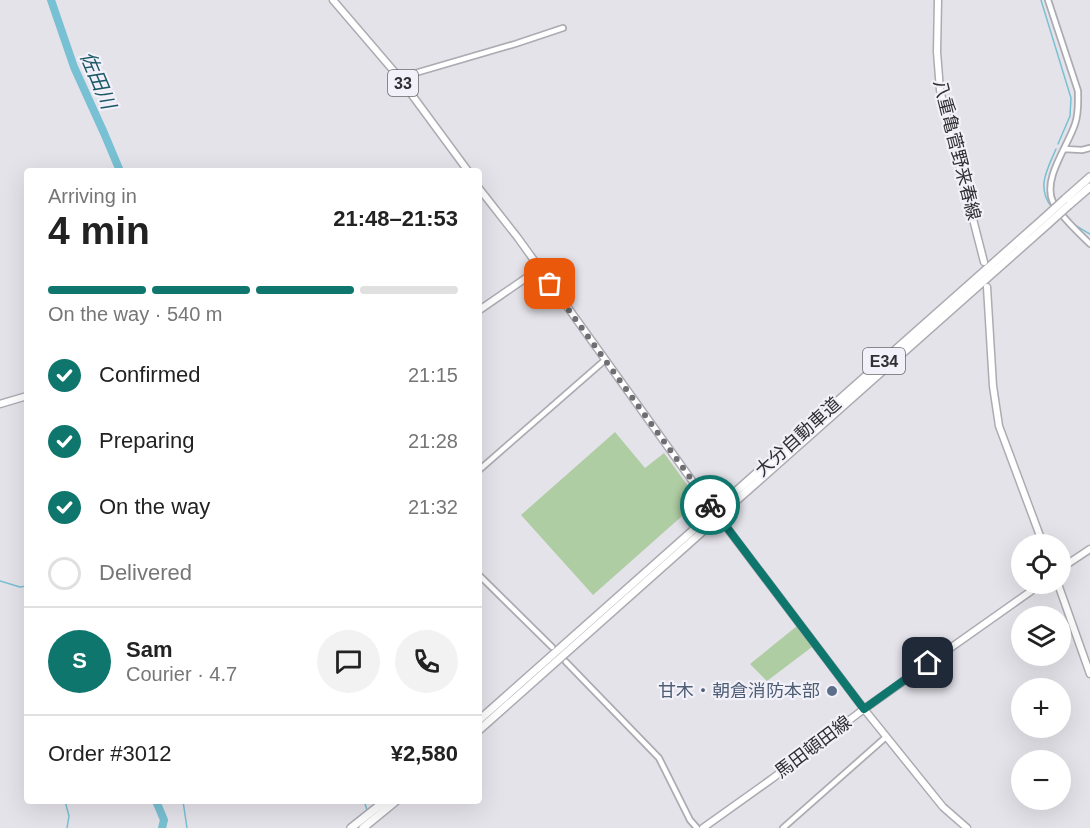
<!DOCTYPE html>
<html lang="en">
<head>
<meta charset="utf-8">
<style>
	body { margin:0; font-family:Helvetica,"Noto Sans JP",sans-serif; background:#f2f2f2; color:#222; height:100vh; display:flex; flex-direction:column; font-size:22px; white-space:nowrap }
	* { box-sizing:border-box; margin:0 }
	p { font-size:20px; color:#767676 }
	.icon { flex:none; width:33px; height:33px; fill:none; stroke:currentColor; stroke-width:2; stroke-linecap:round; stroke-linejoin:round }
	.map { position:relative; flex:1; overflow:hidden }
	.sheet { position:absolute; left:24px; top:168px; width:458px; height:636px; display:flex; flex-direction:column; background:#fff; border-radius:6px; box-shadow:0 6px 24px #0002 }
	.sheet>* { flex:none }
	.tools { position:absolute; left:1011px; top:534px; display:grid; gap:12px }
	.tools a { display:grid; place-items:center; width:60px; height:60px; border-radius:50%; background:#fff; box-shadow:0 6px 24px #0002; font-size:30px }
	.pin { position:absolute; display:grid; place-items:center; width:51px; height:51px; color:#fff; margin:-26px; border-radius:12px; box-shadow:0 3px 9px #0006 }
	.courier { position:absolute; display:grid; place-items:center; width:60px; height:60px; margin:-30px; border:4px solid #0f766e; border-radius:50%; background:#fff; color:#222; box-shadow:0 2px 8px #0007 }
	.headline em { font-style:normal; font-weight:600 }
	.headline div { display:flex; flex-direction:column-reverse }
	.headline { display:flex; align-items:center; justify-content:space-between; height:102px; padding:0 24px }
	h1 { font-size:39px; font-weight:600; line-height:45px }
	.bar { display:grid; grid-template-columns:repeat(4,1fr); gap:9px 6px; align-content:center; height:72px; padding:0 24px }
	.bar i { height:8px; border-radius:4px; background:#e0e0e0 }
	.bar .current { background:#0f766e }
	.bar p { grid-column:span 4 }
	.line { display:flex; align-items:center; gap:15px; padding:0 24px; border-top:2px solid #e0e0e0 }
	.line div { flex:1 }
	.round { display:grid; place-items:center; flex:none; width:63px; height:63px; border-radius:32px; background:#f2f2f2 }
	ol { padding:0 24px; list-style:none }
	li { display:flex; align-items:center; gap:18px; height:66px }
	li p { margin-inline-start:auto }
	li .icon { padding:6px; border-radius:50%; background:#0f766e; color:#fff; stroke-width:4 }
	li:last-child { color:#767676 }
	li i { width:33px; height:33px; border:3px solid #e0e0e0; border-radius:50% }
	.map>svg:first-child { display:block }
	.green { fill:#afcda3 }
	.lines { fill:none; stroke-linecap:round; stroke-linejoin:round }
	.stream { stroke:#78c0d3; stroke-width:1.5 }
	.river { stroke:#78c0d3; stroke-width:8 }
	.minor-casing { stroke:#adabb2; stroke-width:8 }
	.major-casing { stroke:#adabb2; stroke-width:9 }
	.highway-casing { stroke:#adabb2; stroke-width:10 }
	.minor { stroke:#fff; stroke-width:4.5 }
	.major { stroke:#fff; stroke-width:6 }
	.highway { stroke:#fff; stroke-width:7 }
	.highway-bridge-casing { stroke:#adabb2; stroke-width:10; stroke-linecap:butt }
	.highway-bridge { stroke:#fff; stroke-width:7 }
	.done { stroke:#6f6e72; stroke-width:6; stroke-dasharray:0 10.8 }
	.route { stroke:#0f766e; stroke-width:8 }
	.service-dot { fill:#5c6f8a; stroke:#f2f0f8; stroke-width:2 }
	.labels { text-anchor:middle; stroke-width:4.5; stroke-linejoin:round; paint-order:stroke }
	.shield { fill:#f2f0f8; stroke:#6a696d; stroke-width:1.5 }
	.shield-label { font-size:16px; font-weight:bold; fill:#302f32 }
	.street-label { font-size:18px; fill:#302f32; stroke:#f2f0f8 }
	.service-label { font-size:18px; fill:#4e5e75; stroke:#f2f0f8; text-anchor:end }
	.water-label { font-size:20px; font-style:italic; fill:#1e5968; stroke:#f2f0f8 }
</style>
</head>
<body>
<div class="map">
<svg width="1090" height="828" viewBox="0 0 1090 828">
	<rect width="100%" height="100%" fill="#e5e3ea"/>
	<!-- green -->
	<path class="green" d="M615 432 645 468 664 453 699 501 593 595 521 515Z
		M797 626 812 647 767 681 750 664Z"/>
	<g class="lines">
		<!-- stream -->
		<path class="stream" d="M1041 0 1071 98 1070 116 1058 144
			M1051 206C1036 187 1048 168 1056 149
			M1073 224 1090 234
			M0 581 20 587 27 586
			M65 801 69 816 67 828
			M183 801 187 828
			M364 801 367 810"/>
		<!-- river -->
		<path class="river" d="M51 0 74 67 104 133 120 171
			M156 801 164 820 162 828"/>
		<!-- minor casing -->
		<g class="minor-casing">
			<path id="minor" d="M1048 0 1078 91C1078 102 1079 113 1075 124 1068 146 1042 179 1053 202 1060 216 1079 233 1090 244
				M398 76 412 74 515 44 563 28
				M1064 149 1082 150 1090 148
				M478 471 605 360
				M478 574 552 647
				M566 662 659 758 690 820 697 828
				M783 828 886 737"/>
		</g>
		<!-- major casing -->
		<g class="major-casing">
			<path id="major" d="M333 0 398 76 468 171
				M938 0 937 52 940 90 984 262
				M478 187 518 238 706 500 864 709 943 807 967 828
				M987 287 993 386 999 426 1043 544
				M478 311 539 269
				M0 404 27 396
				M1060 569 1090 549
				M1058 584 1090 674
				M703 828 773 778 864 709 1041 584"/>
		</g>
		<!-- highway casing -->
		<g class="highway-casing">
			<path id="highway" d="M1065 199 1090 177
				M1069 205 1090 187
				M724 502 1043 219
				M729 507 1048 224
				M478 721 708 517
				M478 731 712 523
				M351 828 385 801
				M363 828 396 801"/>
		</g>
		<!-- minor -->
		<use href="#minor" class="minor"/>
		<!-- major -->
		<use href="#major" class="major"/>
		<!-- highway -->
		<use href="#highway" class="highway"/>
		<!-- highway-bridge casing -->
		<g class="highway-bridge-casing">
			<path id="highway-bridge" d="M1043 219 1065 199
				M1048 224 1069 205
				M708 517 724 502
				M712 523 729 507"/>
		</g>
		<!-- highway-bridge -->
		<use href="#highway-bridge" class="highway-bridge"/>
	</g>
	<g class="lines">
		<!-- done -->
		<path class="done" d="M550 284 710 505"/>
		<!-- route -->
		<path class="route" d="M710 505 864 709 928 663"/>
	</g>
	<!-- markers -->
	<circle class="service-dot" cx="832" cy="691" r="6"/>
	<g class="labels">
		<!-- shield labels -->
		<g class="shield">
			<rect x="388" y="70" width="30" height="26" rx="4.5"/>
			<rect x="863" y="348" width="42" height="26" rx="4.5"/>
		</g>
		<g class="shield-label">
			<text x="403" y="89">33</text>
			<text x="884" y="367">E34</text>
		</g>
		<!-- street labels -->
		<g class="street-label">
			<text transform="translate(957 150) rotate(76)" y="6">八重亀菅野来春線</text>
			<text transform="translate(798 437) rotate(-42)" y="6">大分自動車道</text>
			<text transform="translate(813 747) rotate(-37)" y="6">馬田頓田線</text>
		</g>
		<!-- service labels -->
		<g class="service-label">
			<text x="820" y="697">甘木・朝倉消防本部</text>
		</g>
		<!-- water labels -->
		<g class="water-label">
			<text transform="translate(98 80) rotate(67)" y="7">佐田川</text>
		</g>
	</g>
</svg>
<div class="tools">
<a><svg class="icon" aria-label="locate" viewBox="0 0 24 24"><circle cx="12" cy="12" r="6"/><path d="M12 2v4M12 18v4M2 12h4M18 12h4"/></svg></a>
<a><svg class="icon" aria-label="layers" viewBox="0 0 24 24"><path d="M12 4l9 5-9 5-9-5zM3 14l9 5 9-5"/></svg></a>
<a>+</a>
<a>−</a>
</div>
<div class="pin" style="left:550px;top:284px;background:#ea580c"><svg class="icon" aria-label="bag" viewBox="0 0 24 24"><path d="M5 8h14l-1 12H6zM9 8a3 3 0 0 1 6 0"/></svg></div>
<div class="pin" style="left:928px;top:663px;background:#1f2937"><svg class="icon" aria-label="home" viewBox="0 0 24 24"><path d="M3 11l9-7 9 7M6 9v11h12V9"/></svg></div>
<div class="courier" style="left:710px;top:505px"><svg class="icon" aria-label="bike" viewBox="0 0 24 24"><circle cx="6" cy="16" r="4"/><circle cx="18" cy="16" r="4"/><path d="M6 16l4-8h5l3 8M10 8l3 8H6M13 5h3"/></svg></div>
<section class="sheet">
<div class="headline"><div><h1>4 min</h1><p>Arriving in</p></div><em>21:48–21:53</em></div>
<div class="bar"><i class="current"></i><i class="current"></i><i class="current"></i><i></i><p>On the way · 540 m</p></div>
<ol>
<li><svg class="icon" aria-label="check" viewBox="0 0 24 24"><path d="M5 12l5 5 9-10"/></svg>Confirmed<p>21:15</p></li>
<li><svg class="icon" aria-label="check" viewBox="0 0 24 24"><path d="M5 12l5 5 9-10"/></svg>Preparing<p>21:28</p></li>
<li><svg class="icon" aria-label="check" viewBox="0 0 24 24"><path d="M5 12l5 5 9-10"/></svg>On the way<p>21:32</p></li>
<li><i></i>Delivered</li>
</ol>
<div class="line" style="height:108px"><b class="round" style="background:#0f766e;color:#fff">S</b><div><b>Sam</b><p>Courier · 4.7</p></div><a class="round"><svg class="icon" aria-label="chat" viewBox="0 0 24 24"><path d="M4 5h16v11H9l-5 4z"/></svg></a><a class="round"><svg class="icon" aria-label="phone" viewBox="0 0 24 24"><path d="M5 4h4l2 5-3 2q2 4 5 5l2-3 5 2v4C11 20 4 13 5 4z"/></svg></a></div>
<div class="line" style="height:78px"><div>Order #3012</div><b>¥2,580</b></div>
</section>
</div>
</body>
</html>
